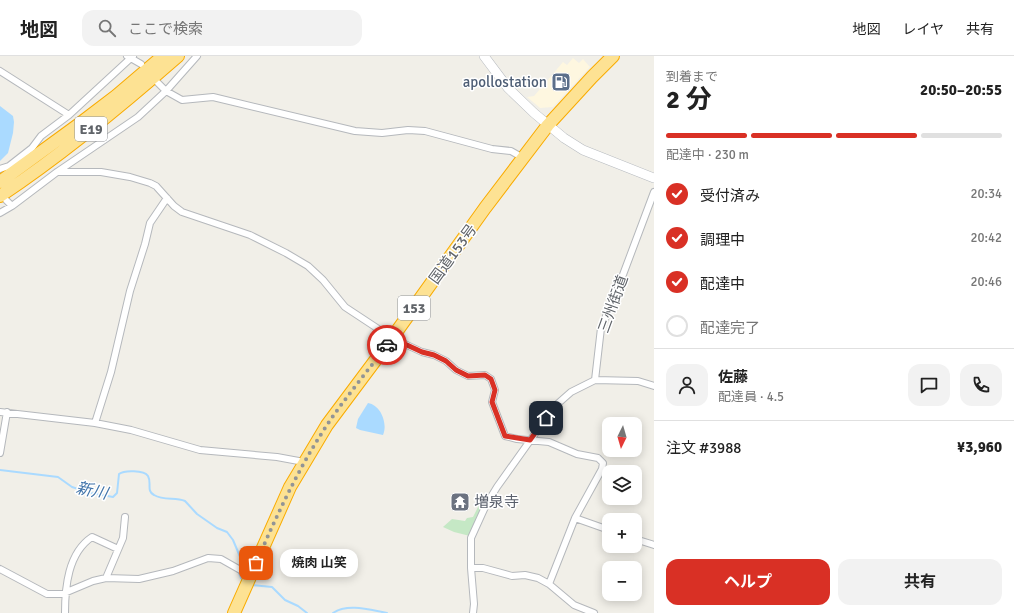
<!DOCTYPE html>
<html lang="ja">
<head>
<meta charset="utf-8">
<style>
	body { margin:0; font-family:Signika,"Noto Sans JP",sans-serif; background:#f2f2f2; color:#222; height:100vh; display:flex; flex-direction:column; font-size:15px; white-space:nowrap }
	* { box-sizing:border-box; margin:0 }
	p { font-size:13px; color:#767676 }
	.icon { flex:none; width:22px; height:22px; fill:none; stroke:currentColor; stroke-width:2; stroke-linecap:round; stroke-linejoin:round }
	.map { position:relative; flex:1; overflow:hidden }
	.sheet { display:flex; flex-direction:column; background:#fff; width:360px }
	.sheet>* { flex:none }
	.needle { width:26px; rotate:185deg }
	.controls { position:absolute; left:602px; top:361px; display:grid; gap:8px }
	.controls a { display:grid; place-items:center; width:40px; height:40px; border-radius:8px; background:#fff; box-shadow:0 2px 10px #0003; font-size:20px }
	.pin { position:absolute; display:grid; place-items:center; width:34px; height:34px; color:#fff; margin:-17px; border-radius:8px; box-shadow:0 2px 6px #0006 }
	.courier { position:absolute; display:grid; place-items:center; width:40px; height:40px; margin:-20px; border:3px solid #d93025; border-radius:50%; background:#fff; color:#222; box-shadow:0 1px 5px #0007 }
	.bubble { position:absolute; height:28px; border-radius:12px; background:#fff; box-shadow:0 2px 10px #0003; font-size:13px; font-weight:700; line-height:28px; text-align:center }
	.headline em { font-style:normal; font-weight:700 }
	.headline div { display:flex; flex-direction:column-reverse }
	.headline { display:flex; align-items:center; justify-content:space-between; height:68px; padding:0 12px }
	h1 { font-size:26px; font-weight:700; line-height:30px }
	.bar { display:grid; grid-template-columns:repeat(4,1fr); gap:6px 4px; align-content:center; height:48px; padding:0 12px }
	.bar i { height:5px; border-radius:3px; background:#e0e0e0 }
	.bar .current { background:#d93025 }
	.bar p { grid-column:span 4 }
	.line { display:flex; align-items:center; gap:10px; padding:0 12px; border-top:1px solid #e0e0e0 }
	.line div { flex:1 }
	.round { display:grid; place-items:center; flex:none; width:42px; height:42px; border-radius:12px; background:#f2f2f2 }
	ol { padding:0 12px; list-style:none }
	li { display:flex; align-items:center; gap:12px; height:44px }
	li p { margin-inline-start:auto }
	li .icon { padding:4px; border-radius:50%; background:#d93025; color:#fff; stroke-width:4 }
	li:last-child { color:#767676 }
	li i { width:22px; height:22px; border:2px solid #e0e0e0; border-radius:50% }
	.action { display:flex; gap:8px; margin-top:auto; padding:8px 12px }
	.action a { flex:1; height:46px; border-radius:12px; background:#d93025; color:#fff; font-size:16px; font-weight:700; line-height:46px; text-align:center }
	.action a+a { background:#f2f2f2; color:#222 }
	header { display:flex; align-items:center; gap:24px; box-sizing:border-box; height:56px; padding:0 20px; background:#fff; border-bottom:1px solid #e0e0e0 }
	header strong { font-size:19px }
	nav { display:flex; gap:22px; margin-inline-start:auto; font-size:14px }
	.search { width:280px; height:36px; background:#f2f2f2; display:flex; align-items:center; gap:10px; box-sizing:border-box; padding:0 14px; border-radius:12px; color:#767676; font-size:15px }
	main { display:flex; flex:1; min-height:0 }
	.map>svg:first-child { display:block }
	.commercial { fill:#fef7e0 }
	.green { fill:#c5e8c5 }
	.water { fill:#aadaff }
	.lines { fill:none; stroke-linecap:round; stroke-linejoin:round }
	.stream { stroke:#aadaff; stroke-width:2 }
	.street-casing { stroke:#b5b8bc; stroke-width:8 }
	.secondary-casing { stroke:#b6babf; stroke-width:10 }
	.highway-casing { stroke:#f9ab00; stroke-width:14 }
	.street { stroke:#fff; stroke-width:6 }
	.secondary { stroke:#fff; stroke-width:9 }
	.highway { stroke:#fde293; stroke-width:12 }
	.done { stroke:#929495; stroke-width:4; stroke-dasharray:0 7.2 }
	.route { stroke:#d93025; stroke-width:5 }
	.labels { text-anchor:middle; stroke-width:3; stroke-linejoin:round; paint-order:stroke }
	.shield { fill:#fff; stroke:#8f9295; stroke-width:1 }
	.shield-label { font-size:14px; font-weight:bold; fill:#5f6368 }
	.service-label { font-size:15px; fill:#4e5e75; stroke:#fff; text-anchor:end }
	.street-label { font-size:15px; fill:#5f6368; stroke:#fff }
	.worship-label { font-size:15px; fill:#5b616d; stroke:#fff; text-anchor:start }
	.water-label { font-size:16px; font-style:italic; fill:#4174aa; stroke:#fff }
</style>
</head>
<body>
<header>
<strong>地図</strong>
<div class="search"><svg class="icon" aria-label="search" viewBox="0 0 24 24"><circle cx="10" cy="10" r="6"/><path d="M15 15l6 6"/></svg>ここで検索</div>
<nav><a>地図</a><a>レイヤ</a><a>共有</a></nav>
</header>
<main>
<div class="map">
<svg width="654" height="557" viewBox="0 0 654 557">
	<rect width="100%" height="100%" fill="#f1efe8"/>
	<!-- commercial -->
	<path class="commercial" d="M573 2 579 7 583 3 590 11 553 51 540 52 527 41 534 40 563 6 567 9Z"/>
	<!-- green -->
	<path class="green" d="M480 447 484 449 470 480 454 476 443 471 452 463 465 465 467 462 473 461Z"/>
	<!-- water -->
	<path class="water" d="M0 50 13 60 14 66 13 77 8 97 0 105Z
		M368 347C381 349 388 368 383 379L360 374 356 372 358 363Z"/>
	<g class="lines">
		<!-- stream -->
		<path class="stream" d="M0 414 58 421 72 431 91 437 113 441 117 437 119 418C124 414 144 414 148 420 152 427 146 435 154 439 164 445 175 441 185 445L197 458 217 472 227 476 233 484 241 503 240 507
			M239 517 241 522 244 525
			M251 529 272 531 285 544 298 550 307 557
			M333 557C348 547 370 554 387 557"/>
		<!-- street casing -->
		<g class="street-casing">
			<path id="street" d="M127 0 141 8
				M0 15 69 59
				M158 27 166 35 182 44 213 41 355 75 382 77 408 74 425 75 492 93 511 95 518 99
				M0 113 9 110 32 92 41 80 69 59 133 0
				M57 116H101L130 121 150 127 156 130 174 150 182 156 250 179 286 197 308 210 323 224 345 251 392 282 422 296 434 299 446 305 456 314 468 320 485 319 491 323 495 334 492 346 505 380 517 383 549 386 577 398 598 402 603 407 602 413 575 462 549 528
				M6 144 12 150
				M0 157 12 150 57 116 138 61 166 35 197 0
				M595 324 601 272 618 232 654 136
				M0 356 95 367 131 374 200 394 277 401 304 406
				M95 367 111 316 130 235 145 188 150 167 167 142
				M0 397 7 356
				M575 462 609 474
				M635 483 654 489
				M471 512H483L512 520 525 519 538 522 549 528 574 549 594 557
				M0 513 47 538H62L93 525 106 522 139 523 173 515 208 502 221 503 251 520
				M106 522 123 482 125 461
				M65 557C65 531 68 497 92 481L118 493
				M473 557 474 548 471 512V482L486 449 497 431 554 351 571 336 595 324 638 325 654 330"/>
		</g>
		<!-- secondary casing -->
		<g class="secondary-casing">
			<path id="secondary" d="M484 0 508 32 534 57 564 82 583 94 654 122"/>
		</g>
		<!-- highway casing -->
		<g class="highway-casing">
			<path id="highway" d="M0 126 78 69 116 40 163 0
				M0 140C63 98 121 50 178 0
				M234 557 290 431 327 369 392 282 485 152 548 69 592 21 613 0"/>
		</g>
		<!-- street -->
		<use href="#street" class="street"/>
		<!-- secondary -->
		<use href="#secondary" class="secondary"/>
		<!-- highway -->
		<use href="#highway" class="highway"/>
	</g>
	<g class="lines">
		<!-- done -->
		<path class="done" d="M256 507C277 459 298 413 327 369 345 342 367 316 387 289"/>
		<!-- route -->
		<path class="route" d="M387 289 392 282 422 296 434 299 446 305 456 314 468 320 485 319 491 323 495 334 492 346 505 380 530 384 546 362"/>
	</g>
	<!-- icons -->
	<defs>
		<g id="fuel-square" transform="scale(1)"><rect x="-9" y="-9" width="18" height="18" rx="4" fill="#5c6f8a" stroke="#fff"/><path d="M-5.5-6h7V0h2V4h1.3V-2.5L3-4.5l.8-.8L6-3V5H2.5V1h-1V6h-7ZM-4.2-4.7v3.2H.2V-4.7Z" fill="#fff"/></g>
		<g id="temple-square" transform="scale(1)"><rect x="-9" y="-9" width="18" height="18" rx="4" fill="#6b7280" stroke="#fff"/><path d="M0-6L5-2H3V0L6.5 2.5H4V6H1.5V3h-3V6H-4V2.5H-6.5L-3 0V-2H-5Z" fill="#fff"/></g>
	</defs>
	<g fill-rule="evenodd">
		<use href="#fuel-square" x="561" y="26"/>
		<use href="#temple-square" x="460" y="446"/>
	</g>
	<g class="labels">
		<!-- shield labels -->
		<g class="shield">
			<rect x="75" y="61" width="32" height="24" rx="3"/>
			<rect x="398" y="240" width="32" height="24" rx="3"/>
		</g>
		<g class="shield-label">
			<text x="91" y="78">E19</text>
			<text x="414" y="257">153</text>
		</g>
		<!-- service labels -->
		<g class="service-label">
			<text x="547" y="31">apollostation</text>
		</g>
		<!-- street labels -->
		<g class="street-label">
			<text transform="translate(453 198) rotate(-54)" y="5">国道153号</text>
			<text transform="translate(613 248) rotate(-70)" y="5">三州街道</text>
		</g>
		<!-- worship labels -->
		<g class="worship-label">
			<text x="474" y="451">増泉寺</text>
		</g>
		<!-- water labels -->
		<g class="water-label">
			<text transform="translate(92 434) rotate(12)" y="6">新川</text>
		</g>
	</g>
</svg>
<div class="controls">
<a><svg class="needle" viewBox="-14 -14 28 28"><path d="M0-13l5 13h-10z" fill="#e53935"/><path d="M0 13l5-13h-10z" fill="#767676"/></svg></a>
<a><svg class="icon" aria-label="layers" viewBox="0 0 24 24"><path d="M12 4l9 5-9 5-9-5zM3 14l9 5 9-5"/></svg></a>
<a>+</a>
<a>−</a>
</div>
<div class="pin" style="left:256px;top:507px;background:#ea580c"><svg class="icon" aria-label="bag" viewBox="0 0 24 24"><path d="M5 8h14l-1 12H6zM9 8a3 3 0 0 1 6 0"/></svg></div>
<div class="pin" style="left:546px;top:362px;background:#1f2937"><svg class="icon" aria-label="home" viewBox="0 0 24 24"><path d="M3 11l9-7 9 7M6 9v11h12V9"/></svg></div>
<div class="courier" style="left:387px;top:289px"><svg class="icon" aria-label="car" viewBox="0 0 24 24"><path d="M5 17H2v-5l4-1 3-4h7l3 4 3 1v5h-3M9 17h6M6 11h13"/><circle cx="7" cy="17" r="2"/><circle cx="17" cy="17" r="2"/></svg></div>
<div class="bubble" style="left:280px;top:493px;width:78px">焼肉 山笑</div>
</div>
<section class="sheet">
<div class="headline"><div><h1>2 分</h1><p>到着まで</p></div><em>20:50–20:55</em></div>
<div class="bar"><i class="current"></i><i class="current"></i><i class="current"></i><i></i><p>配達中 · 230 m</p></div>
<ol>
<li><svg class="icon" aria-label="check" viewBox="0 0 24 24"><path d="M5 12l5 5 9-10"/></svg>受付済み<p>20:34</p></li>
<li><svg class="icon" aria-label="check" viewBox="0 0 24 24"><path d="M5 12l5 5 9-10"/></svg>調理中<p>20:42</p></li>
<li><svg class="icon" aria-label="check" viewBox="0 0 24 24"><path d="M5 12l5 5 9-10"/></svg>配達中<p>20:46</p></li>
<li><i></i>配達完了</li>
</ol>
<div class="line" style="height:72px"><a class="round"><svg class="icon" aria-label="person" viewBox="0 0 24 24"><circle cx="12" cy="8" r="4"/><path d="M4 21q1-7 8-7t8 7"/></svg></a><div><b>佐藤</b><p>配達員 · 4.5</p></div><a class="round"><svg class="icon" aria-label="chat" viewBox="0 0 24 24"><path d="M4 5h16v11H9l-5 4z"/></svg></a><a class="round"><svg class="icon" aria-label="phone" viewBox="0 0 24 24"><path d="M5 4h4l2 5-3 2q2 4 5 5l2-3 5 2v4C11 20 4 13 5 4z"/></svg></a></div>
<div class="line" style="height:52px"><div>注文 #3988</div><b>¥3,960</b></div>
<div class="action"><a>ヘルプ</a><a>共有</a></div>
</section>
</main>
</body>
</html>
